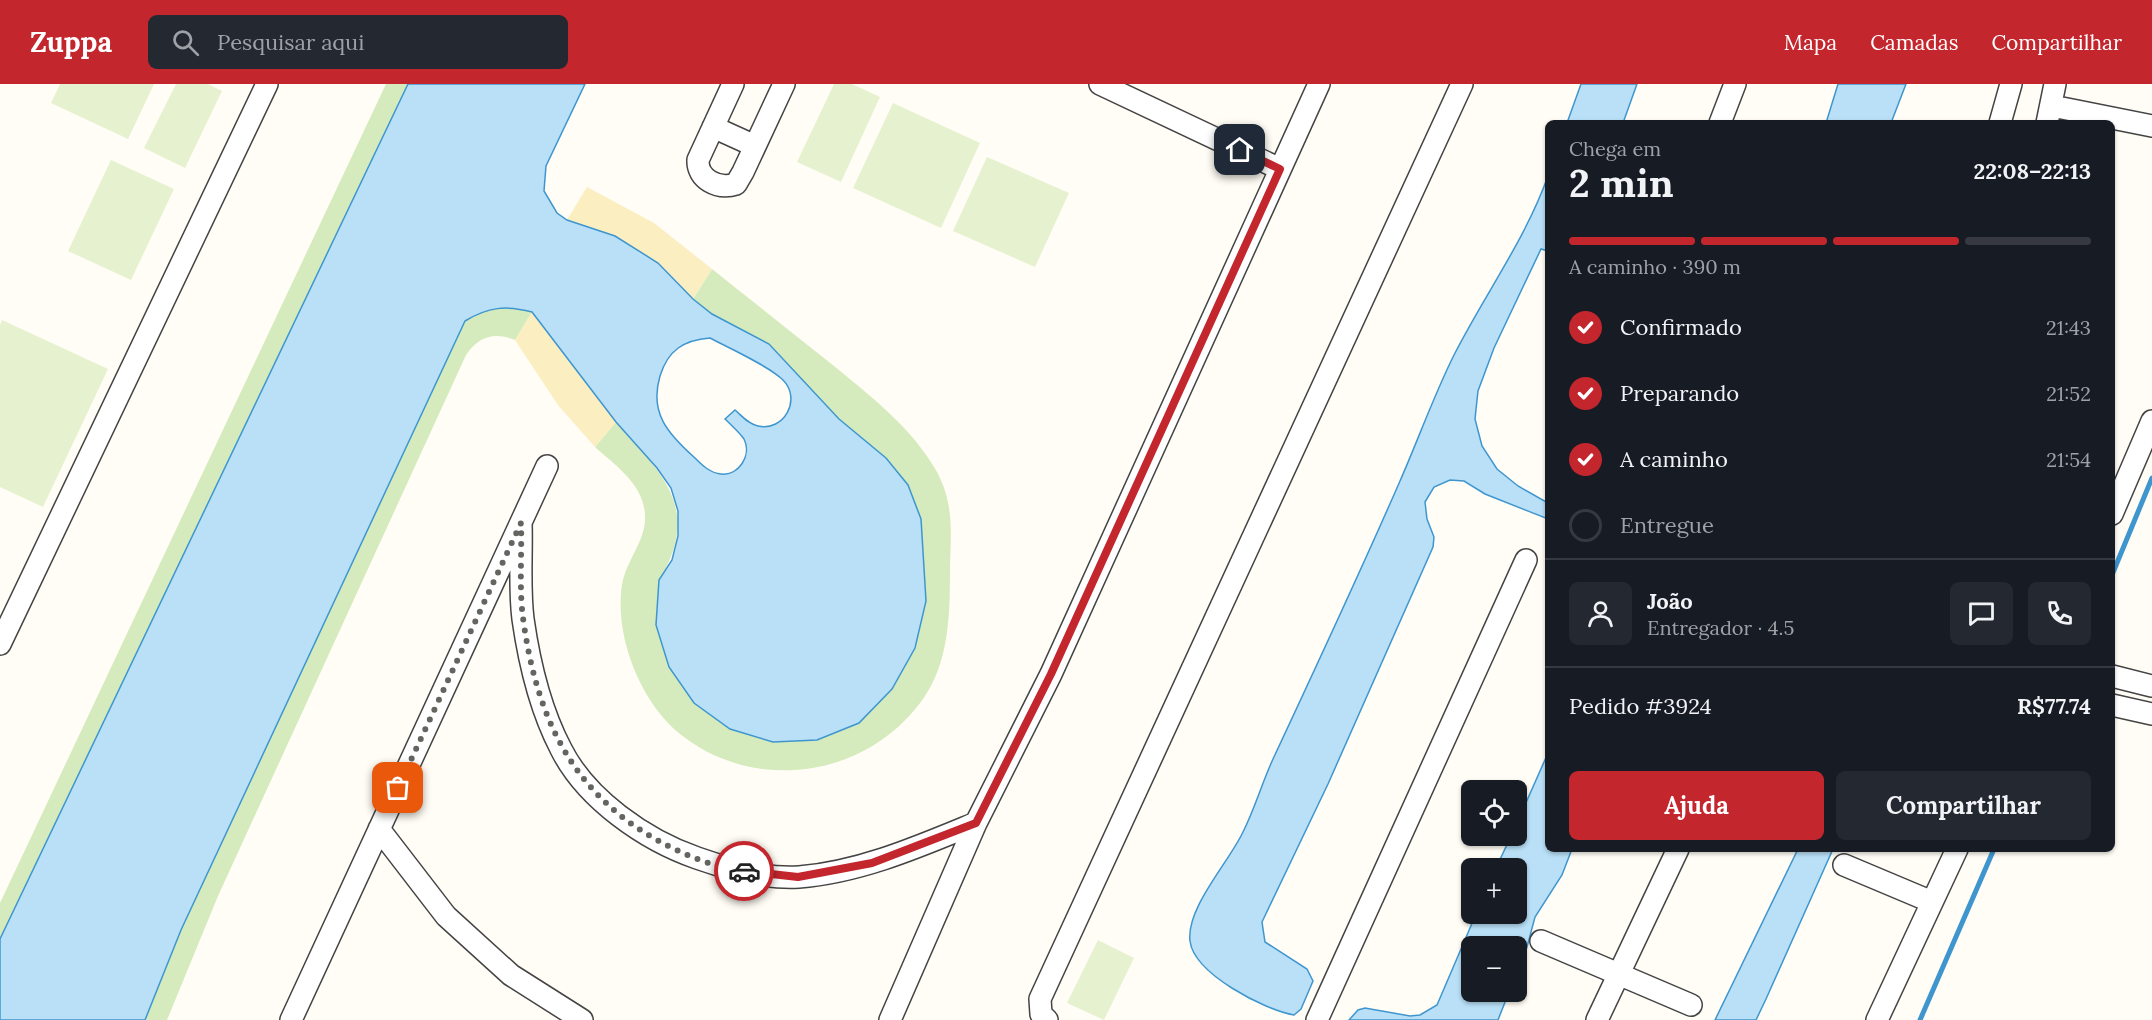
<!DOCTYPE html>
<html lang="pt">
<head>
<meta charset="utf-8">
<style>
	body { margin:0; font-family:Lora,serif; background:#242831; color:#f1f3f6; height:100vh; display:flex; flex-direction:column; font-size:22px; white-space:nowrap }
	* { box-sizing:border-box; margin:0 }
	p { font-size:20px; color:#9ea1a6 }
	.icon { flex:none; width:33px; height:33px; fill:none; stroke:currentColor; stroke-width:2; stroke-linecap:round; stroke-linejoin:round }
	.map { position:relative; flex:1; overflow:hidden }
	.details { position:absolute; left:1545px; top:36px; width:570px; height:732px; display:flex; flex-direction:column; background:#171b24; border-radius:9px; box-shadow:0 2px 4px #0004 }
	.details>* { flex:none }
	.fabs { position:absolute; left:1461px; top:696px; display:grid; gap:12px }
	.fabs a { display:grid; place-items:center; width:66px; height:66px; border-radius:9px; background:#171b24; box-shadow:0 2px 4px #0004; font-size:30px }
	.pin { position:absolute; display:grid; place-items:center; width:51px; height:51px; color:#fff; margin:-26px; border-radius:12px; box-shadow:0 3px 9px #0006 }
	.courier { position:absolute; display:grid; place-items:center; width:60px; height:60px; margin:-30px; border:4px solid #c4262e; border-radius:50%; background:#fff; color:#222; box-shadow:0 2px 8px #0007 }
	.headline em { font-style:normal; font-weight:700 }
	.headline div { display:flex; flex-direction:column-reverse }
	.headline { display:flex; align-items:center; justify-content:space-between; height:102px; padding:0 24px }
	h1 { font-size:39px; font-weight:700; line-height:45px }
	.bar { display:grid; grid-template-columns:repeat(4,1fr); gap:9px 6px; align-content:center; height:72px; padding:0 24px }
	.bar i { height:8px; border-radius:4px; background:#363941 }
	.bar .active { background:#c4262e }
	.bar p { grid-column:span 4 }
	.line { display:flex; align-items:center; gap:15px; padding:0 24px; border-top:2px solid #363941 }
	.line div { flex:1 }
	.round { display:grid; place-items:center; flex:none; width:63px; height:63px; border-radius:9px; background:#242831 }
	ol { padding:0 24px; list-style:none }
	li { display:flex; align-items:center; gap:18px; height:66px }
	li p { margin-inline-start:auto }
	li .icon { padding:6px; border-radius:50%; background:#c4262e; color:#fff; stroke-width:4 }
	li:last-child { color:#9ea1a6 }
	li i { width:33px; height:33px; border:3px solid #363941; border-radius:50% }
	.cta { display:flex; gap:12px; margin-top:auto; padding:12px 24px }
	.cta a { flex:1; height:69px; border-radius:9px; background:#c4262e; color:#fff; font-size:24px; font-weight:700; line-height:69px; text-align:center }
	.cta a+a { background:#242831; color:#f1f3f6 }
	header { display:flex; align-items:center; gap:36px; box-sizing:border-box; height:84px; padding:0 30px; background:#c4262e; color:#fff }
	header strong { font-size:28px }
	nav { display:flex; gap:33px; margin-inline-start:auto; font-size:21px }
	.search { width:420px; height:54px; background:#242831; display:flex; align-items:center; gap:15px; box-sizing:border-box; padding:0 21px; border-radius:9px; color:#9ea1a6; font-size:22px }
	.map>svg:first-child { display:block }
	.green { fill:#d5ebbd }
	.sand { fill:#fbeec1 }
	.pitch { fill:#e6f2cf }
	.water { fill:#b9e0f7; stroke:#3f96cf; stroke-width:1.5; fill-rule:evenodd }
	.lines { fill:none; stroke-linecap:round; stroke-linejoin:round }
	.stream { stroke:#3f96cf; stroke-width:5 }
	.minor-casing { stroke:#444; stroke-width:24 }
	.minor { stroke:#fff; stroke-width:21 }
	.done { stroke:#646461; stroke-width:6; stroke-dasharray:0 10.8 }
	.route { stroke:#c4262e; stroke-width:8 }
</style>
</head>
<body>
<header>
<strong>Zuppa</strong>
<div class="search"><svg class="icon" aria-label="search" viewBox="0 0 24 24"><circle cx="10" cy="10" r="6"/><path d="M15 15l6 6"/></svg>Pesquisar aqui</div>
<nav><a>Mapa</a><a>Camadas</a><a>Compartilhar</a></nav>
</header>
<div class="map">
<svg width="2152" height="936" viewBox="0 0 2152 936">
	<rect width="100%" height="100%" fill="#fffdf5"/>
	<!-- green -->
	<path class="green" d="M386 0H408L0 855V819Z
		M712 185C751 216 790 247 829 278 868 310 912 343 937 388 954 420 951 448 950 482 950 527 950 577 923 615 867 694 755 710 680 650 640 618 614 551 622 501 626 476 647 456 645 430 643 400 616 382 595 363L616 338C663 390 702 426 659 496L694 619 730 645 773 658 886 374 839 335 769 260 712 230 693 215Z
		M497 223 515 224 532 228 515 256C495 248 479 252 466 271L218 812 167 936H145L181 846 465 237 480 228Z"/>
	<!-- sand -->
	<path class="sand" d="M587 103 654 139 712 185 693 215 658 179 567 136Z
		M532 228 616 338 595 363 558 321 515 256Z"/>
	<!-- pitch -->
	<path class="pitch" d="M60 0H154L128 55 51 19Z
		M176 0H208L222 7 185 84 144 64Z
		M834 0H852L880 13 841 98 797 78Z
		M893 19 980 59 941 144 853 104Z
		M987 73 1069 109 1035 183 953 147Z
		M111 76 174 105 131 196 68 167Z
		M2 236 108 285 43 423 0 403V241Z
		M1098 856 1134 874 1104 936 1067 919Z"/>
	<!-- water -->
	<path class="water" d="M408 0H585L546 82 544 107 557 129 567 136 615 152 658 179 693 215 712 230 769 260 839 335 886 374 908 401 921 435 926 517 915 564 892 605 859 639 817 656 773 658 730 645 694 619 669 583 656 541 659 496 672 476 678 452V427L671 404 657 384 616 338 532 228C506 221 488 223 465 237L181 846 145 936H0V855ZM710 254C729 264 769 282 783 296 802 315 784 348 758 342 748 340 742 332 735 326L725 335C731 341 739 348 744 355 752 371 739 392 721 390 710 389 702 381 695 374 668 350 649 329 660 292 668 266 684 256 710 254Z
		M1581 0H1637L1623 39H1567Z
		M1838 0H1906L1891 39H1826Z
		M1548 92V167L1541 165 1494 264 1478 307 1475 335 1482 362 1497 385 1518 402 1548 419V435L1485 410 1464 397 1450 396 1434 403 1425 418 1427 435 1434 453 1433 463 1328 700 1262 838 1265 858 1307 885 1313 897 1301 925 1294 931C1265 926 1194 890 1190 857 1186 824 1229 778 1243 748 1255 724 1262 699 1273 675 1316 583 1359 491 1400 397 1418 356 1434 311 1454 271 1485 210 1525 156 1548 92Z
		M1548 669V765H1572L1562 791 1535 833 1527 863 1517 890 1516 862H1472V908H1509L1498 936H1349L1358 926 1365 924 1410 932 1420 931 1437 921 1476 830H1516V784H1496L1511 752H1516L1517 739Z
		M1798 765H1833L1766 915 1756 936H1715Z"/>
	<g class="lines">
		<!-- stream -->
		<path class="stream" d="M2112 491 2152 394
			M1920 936 1994 765"/>
		<!-- minor casing -->
		<g class="minor-casing">
			<path id="minor" d="M733 0 698 76C697 95 718 106 736 100L743 88 784 0
				M1100 0 1280 85
				M2052 22 2152 42
				M1720 39 1735 0
				M2000 39 2011 0
				M2047 39 2055 0
				M713 43 755 62
				M2112 430 2152 337
				M521 439C522 470 519 504 523 535 529 577 541 627 561 665 586 715 645 756 697 774 728 785 765 795 799 793 861 788 920 762 976 739
				M0 560 267 0
				M2112 592 2152 602
				M2112 621 2152 630
				M379 745 446 832 511 891 582 936
				M1844 781 1932 818
				M1541 857 1691 921
				M291 936 547 382
				M890 936 976 739 1051 590 1319 0
				M1047 936 1041 930 1040 915 1462 0
				M1317 936 1526 476
				M1597 936 1678 765
				M1877 936 1957 765"/>
		</g>
		<!-- minor -->
		<use href="#minor" class="minor"/>
	</g>
	<g class="lines">
		<!-- done -->
		<path class="done" d="M398 704 521 439C522 470 519 504 523 534 536 631 571 709 659 757 685 771 715 784 744 787"/>
		<!-- route -->
		<path class="route" d="M744 787 798 793 872 779 976 739 1051 590 1280 85 1240 66"/>
	</g>
</svg>
<div class="fabs">
<a><svg class="icon" aria-label="locate" viewBox="0 0 24 24"><circle cx="12" cy="12" r="6"/><path d="M12 2v4M12 18v4M2 12h4M18 12h4"/></svg></a>
<a>+</a>
<a>−</a>
</div>
<div class="pin" style="left:398px;top:704px;background:#ea580c"><svg class="icon" aria-label="bag" viewBox="0 0 24 24"><path d="M5 8h14l-1 12H6zM9 8a3 3 0 0 1 6 0"/></svg></div>
<div class="pin" style="left:1240px;top:66px;background:#1f2937"><svg class="icon" aria-label="home" viewBox="0 0 24 24"><path d="M3 11l9-7 9 7M6 9v11h12V9"/></svg></div>
<div class="courier" style="left:744px;top:787px"><svg class="icon" aria-label="car" viewBox="0 0 24 24"><path d="M5 17H2v-5l4-1 3-4h7l3 4 3 1v5h-3M9 17h6M6 11h13"/><circle cx="7" cy="17" r="2"/><circle cx="17" cy="17" r="2"/></svg></div>
<section class="details">
<div class="headline"><div><h1>2 min</h1><p>Chega em</p></div><em>22:08–22:13</em></div>
<div class="bar"><i class="active"></i><i class="active"></i><i class="active"></i><i></i><p>A caminho · 390 m</p></div>
<ol>
<li><svg class="icon" aria-label="check" viewBox="0 0 24 24"><path d="M5 12l5 5 9-10"/></svg>Confirmado<p>21:43</p></li>
<li><svg class="icon" aria-label="check" viewBox="0 0 24 24"><path d="M5 12l5 5 9-10"/></svg>Preparando<p>21:52</p></li>
<li><svg class="icon" aria-label="check" viewBox="0 0 24 24"><path d="M5 12l5 5 9-10"/></svg>A caminho<p>21:54</p></li>
<li><i></i>Entregue</li>
</ol>
<div class="line" style="height:108px"><a class="round"><svg class="icon" aria-label="person" viewBox="0 0 24 24"><circle cx="12" cy="8" r="4"/><path d="M4 21q1-7 8-7t8 7"/></svg></a><div><b>João</b><p>Entregador · 4.5</p></div><a class="round"><svg class="icon" aria-label="chat" viewBox="0 0 24 24"><path d="M4 5h16v11H9l-5 4z"/></svg></a><a class="round"><svg class="icon" aria-label="phone" viewBox="0 0 24 24"><path d="M5 4h4l2 5-3 2q2 4 5 5l2-3 5 2v4C11 20 4 13 5 4z"/></svg></a></div>
<div class="line" style="height:78px"><div>Pedido #3924</div><b>R$77.74</b></div>
<div class="cta"><a>Ajuda</a><a>Compartilhar</a></div>
</section>
</div>
</body>
</html>
